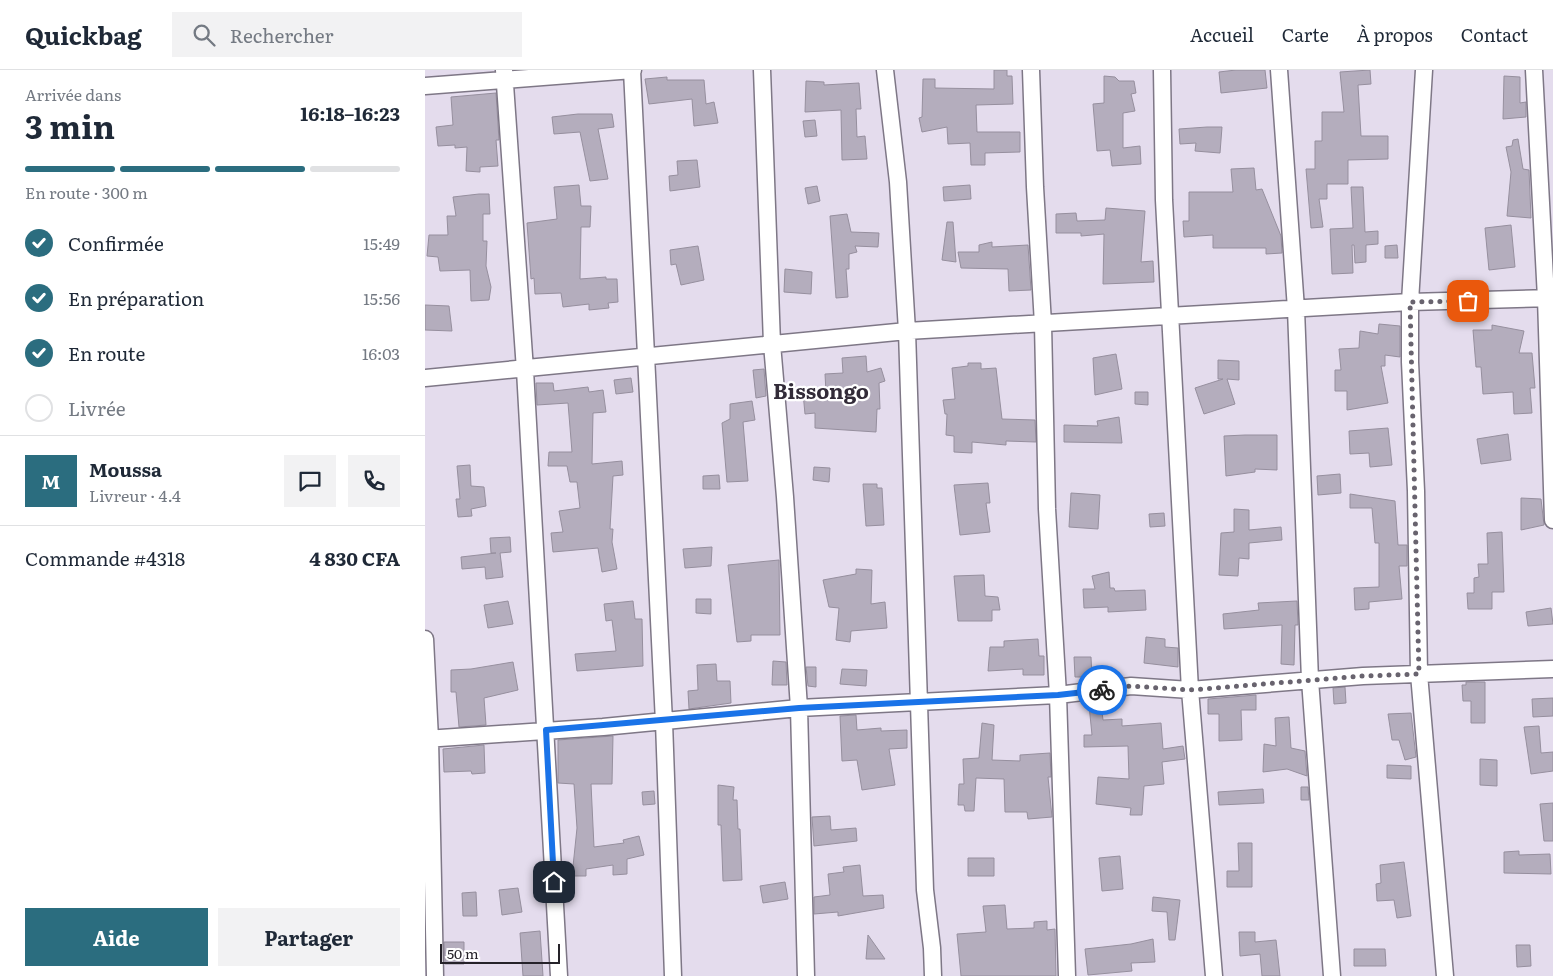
<!DOCTYPE html>
<html lang="fr">
<head>
<meta charset="utf-8">
<style>
	body { margin:0; font-family:Literata,serif; background:#f2f2f3; color:#1f2937; height:100vh; display:flex; flex-direction:column; font-size:19px; white-space:nowrap }
	* { box-sizing:border-box; margin:0 }
	p { font-size:16px; color:#747a83 }
	.icon { flex:none; width:28px; height:28px; fill:none; stroke:currentColor; stroke-width:2; stroke-linecap:round; stroke-linejoin:round }
	.map { position:relative; flex:1; overflow:hidden }
	.panel { display:flex; flex-direction:column; background:#fff; width:425px }
	.panel>* { flex:none }
	.scale { position:absolute; left:15px; bottom:12px; width:120px; box-sizing:border-box; padding-left:5px; border:2px solid #252229; border-top:0; font-size:14px; line-height:18px; white-space:nowrap; color:#252229; -webkit-text-stroke:4px #fff; paint-order:stroke }
	.pin { position:absolute; display:grid; place-items:center; width:42px; height:42px; color:#fff; margin:-21px; border-radius:10px; box-shadow:0 2px 8px #0006 }
	.courier { position:absolute; display:grid; place-items:center; width:50px; height:50px; margin:-25px; border:4px solid #1a73e8; border-radius:50%; background:#fff; color:#222; box-shadow:0 1px 6px #0007 }
	.head em { font-style:normal; font-weight:700 }
	.head div { display:flex; flex-direction:column-reverse }
	.head { display:flex; align-items:center; justify-content:space-between; height:85px; padding:0 25px }
	h1 { font-size:32px; font-weight:700; line-height:38px }
	.bar { display:grid; grid-template-columns:repeat(4,1fr); gap:8px 5px; align-content:center; height:60px; padding:0 25px }
	.bar i { height:6px; border-radius:4px; background:#e0e1e3 }
	.bar .selected { background:#2b6d7f }
	.bar p { grid-column:span 4 }
	.line { display:flex; align-items:center; gap:12px; padding:0 25px; border-top:1px solid #e0e1e3 }
	.line div { flex:1 }
	.round { display:grid; place-items:center; flex:none; width:52px; height:52px; border-radius:0px; background:#f2f2f3 }
	ol { padding:0 25px; list-style:none }
	li { display:flex; align-items:center; gap:15px; height:55px }
	li p { margin-inline-start:auto }
	li .icon { padding:5px; border-radius:50%; background:#2b6d7f; color:#fff; stroke-width:4 }
	li:last-child { color:#747a83 }
	li i { width:28px; height:28px; border:2px solid #e0e1e3; border-radius:50% }
	.action { display:flex; gap:10px; margin-top:auto; padding:10px 25px }
	.action a { flex:1; height:58px; border-radius:0px; background:#2b6d7f; color:#fff; font-size:20px; font-weight:700; line-height:58px; text-align:center }
	.action a+a { background:#f2f2f3; color:#1f2937 }
	header { display:flex; align-items:center; gap:30px; box-sizing:border-box; height:70px; padding:0 25px; background:#fff; border-bottom:1px solid #e0e1e3 }
	header strong { font-size:24px }
	nav { display:flex; gap:28px; margin-inline-start:auto; font-size:18px }
	.search { width:350px; height:45px; background:#f2f2f3; display:flex; align-items:center; gap:12px; box-sizing:border-box; padding:0 18px; border-radius:0px; color:#747a83; font-size:19px }
	main { display:flex; flex:1; min-height:0 }
	.map>svg:first-child { display:block }
	.building { fill:#b4adbd; stroke:#968f9e }
	.lines { fill:none; stroke-linecap:round; stroke-linejoin:round }
	.minor-casing { stroke:#7e7786; stroke-width:19 }
	.minor { stroke:#fff; stroke-width:16 }
	.done { stroke:#68636e; stroke-width:5; stroke-dasharray:0 9 }
	.route { stroke:#1a73e8; stroke-width:6 }
	.labels { text-anchor:middle; stroke-width:4.5; stroke-linejoin:round; paint-order:stroke }
	.district-label { font-size:21px; font-weight:bold; fill:#322b38; stroke:#fff }
</style>
</head>
<body>
<header>
<strong>Quickbag</strong>
<div class="search"><svg class="icon" aria-label="search" viewBox="0 0 24 24"><circle cx="10" cy="10" r="6"/><path d="M15 15l6 6"/></svg>Rechercher</div>
<nav><a>Accueil</a><a>Carte</a><a>À propos</a><a>Contact</a></nav>
</header>
<main>
<section class="panel">
<div class="head"><div><h1>3 min</h1><p>Arrivée dans</p></div><em>16:18–16:23</em></div>
<div class="bar"><i class="selected"></i><i class="selected"></i><i class="selected"></i><i></i><p>En route · 300 m</p></div>
<ol>
<li><svg class="icon" aria-label="check" viewBox="0 0 24 24"><path d="M5 12l5 5 9-10"/></svg>Confirmée<p>15:49</p></li>
<li><svg class="icon" aria-label="check" viewBox="0 0 24 24"><path d="M5 12l5 5 9-10"/></svg>En préparation<p>15:56</p></li>
<li><svg class="icon" aria-label="check" viewBox="0 0 24 24"><path d="M5 12l5 5 9-10"/></svg>En route<p>16:03</p></li>
<li><i></i>Livrée</li>
</ol>
<div class="line" style="height:90px"><b class="round" style="background:#2b6d7f;color:#fff">M</b><div><b>Moussa</b><p>Livreur · 4.4</p></div><a class="round"><svg class="icon" aria-label="chat" viewBox="0 0 24 24"><path d="M4 5h16v11H9l-5 4z"/></svg></a><a class="round"><svg class="icon" aria-label="phone" viewBox="0 0 24 24"><path d="M5 4h4l2 5-3 2q2 4 5 5l2-3 5 2v4C11 20 4 13 5 4z"/></svg></a></div>
<div class="line" style="height:65px"><div>Commande #4318</div><b>4 830 CFA</b></div>
<div class="action"><a>Aide</a><a>Partager</a></div>
</section>
<div class="map">
<svg width="1128" height="906" viewBox="0 0 1128 906">
	<rect width="100%" height="100%" fill="#e4dced"/>
	<!-- building -->
	<path class="building" d="M569 0H582V6H587L588 34 551 35 552 62H595V82L560 83V95H546L545 73 523 74 522 57 497 62 494 48 497 47 498 9H510V18L569 19Z
		M811 0H840L842 18 796 23 794 2Z
		M945 0 946 14 933 15 936 66H963V89L923 90V114H902V129H894L898 157 886 158 881 99H890V71H897V42H919L915 2Z
		M679 6 690 7 694 11H709L711 23 706 24 710 41 698 43V78L715 76 716 94 687 96 685 80 672 81 668 34 679 33Z
		M1079 6 1095 7V33L1101 32V47L1078 49Z
		M242 7V10H279L281 34 289 32 293 53 269 56 267 29 224 34 220 9Z
		M381 11 399 12V15L434 13 436 39H431L432 67 440 66 442 89 417 90 416 40 380 42Z
		M71 23 74 70H71L73 96 55 97V102L41 101 42 77 30 78V75L13 76 11 57 28 55 26 27Z
		M153 44H187L189 57 173 59 183 109 165 111 155 62 129 64 127 47Z
		M390 50 392 66 380 67 378 51Z
		M782 57H797L795 83 770 81 771 73 755 74 754 59Z
		M1093 69 1098 99 1104 100 1106 148 1082 146 1086 102 1081 77 1087 76 1088 70Z
		M272 90 275 117 245 121 244 106 253 105 252 91Z
		M829 98 831 120 837 119 856 166 857 183 841 184V178H788V165L759 167 758 151H764V122H808L806 99Z
		M154 115 156 136H166L165 157H156L155 209 181 207V209H192L193 232 183 233 184 238 164 240V234L138 237 136 223 110 224 109 208 106 209 102 153 132 149 129 117Z
		M545 115 546 129 519 131 518 117Z
		M392 116 395 131 383 134 380 118Z
		M926 117H938L940 162 953 161V174L941 175V192L930 193 929 175H927L928 203 907 204 905 159 928 158Z
		M54 124H64L65 144H58V171H62L61 196 66 217 64 230 46 231 45 200 15 201 13 187 2 186 4 165H23L22 146H31L28 127Z
		M681 138 720 141 716 192 728 191 729 212 678 214 679 164 656 166V163H631V144L651 143 652 151 680 150Z
		M422 144 426 162 454 163 453 177 430 176 432 182 424 184V199H421L423 227 411 228 405 146Z
		M522 152H528L531 192 517 190Z
		M1086 155 1090 197 1064 200 1060 158Z
		M567 172V177L603 175 606 220 584 221 583 199 536 198 533 182H554V175Z
		M972 175 973 188H960V176Z
		M273 176 279 210 256 215 251 194 246 195 245 180Z
		M360 199 387 202 386 224 359 222Z
		M0 235 24 236 27 261 0 260Z
		M954 254 975 256V287L960 285V296H956L963 333 922 340V321H910V300H916L914 279 934 278 935 261 953 264Z
		M1067 255 1099 261 1094 283H1107L1110 318H1105L1107 343 1089 344 1088 322 1058 324 1056 297H1051L1048 260H1067Z
		M691 284 697 319 670 325 668 288Z
		M441 286 442 302 456 298 460 311 454 313 455 339H452L451 362 390 358V343L380 344 378 323 401 322 400 304 418 303 417 288Z
		M793 290 814 291V310L802 309 810 334 779 344 770 318 798 309H793Z
		M543 293H556V299L571 298 577 349 610 350 611 372 581 371V375L547 372V383L529 382V366L521 365 522 344H520L518 330 530 329 527 298 543 296Z
		M339 299 341 326 331 328 328 300Z
		M206 308 208 322 191 324 189 310Z
		M111 313H128L129 321 163 317 164 322 178 320 181 342 168 343 167 394 197 391 198 405 188 406 185 459H188L187 472 192 499 177 502 173 478 128 482 126 463 138 462 134 441 155 438 152 412H145L142 396H123L124 382H147L143 333 112 335Z
		M710 322H723V335L710 334Z
		M327 331 330 350 318 352 323 411 302 412 297 353 305 349V334Z
		M694 347 697 373 639 372V355L673 356 672 351Z
		M963 358 967 395 945 397 944 383 925 384 924 361Z
		M1083 364 1086 390 1056 394 1052 369Z
		M820 365H852V400L830 399V402L801 406 799 366Z
		M45 395 46 416 59 417 61 436 46 439 47 446 33 447 31 429H35L32 396Z
		M389 397 405 398 404 412 388 410Z
		M915 404 916 423 893 425 892 406Z
		M294 405 295 419H278V406Z
		M563 413 565 433H561L565 462 535 465 529 415Z
		M438 414H452V418H457L459 455 441 456Z
		M646 423 675 425 673 459 644 457Z
		M925 424 970 431 973 475H982V496H974L977 529 944 532V539L930 540 929 518 954 517V473H950L947 438H925Z
		M1096 428 1116 429 1119 455 1096 460Z
		M809 439 824 440V460L856 457 857 470 824 473V489L814 488 813 506 794 505 796 463 809 462Z
		M739 443 740 456 725 457 724 444Z
		M1077 462 1079 522H1067V539H1043L1042 523H1049V508L1054 507 1053 494H1063L1062 463Z
		M85 467 86 482 75 483 78 507 61 509 60 497 37 499 36 487 71 483H66L65 468Z
		M287 477 286 496 260 498 258 479Z
		M354 490 355 565H326V571L312 572 303 495Z
		M431 499 447 500 446 534 460 532 462 558 426 561 425 572 411 570 414 538 404 537 398 510 431 504Z
		M684 502 685 518H689L690 521 720 520 721 540 683 542V537L659 538 658 519H670L667 506Z
		M559 505 560 526 573 527 575 540H567V551H533L529 506Z
		M271 529H286V544L271 543Z
		M83 531 88 554 63 558 59 535Z
		M208 531 210 549H217L218 596 152 601 150 584 191 581 187 550 181 551 179 534Z
		M872 531 873 555H870L869 595 856 594 857 555 799 559 798 544 834 540 833 533Z
		M1126 538 1128 554 1103 556 1101 542Z
		M721 567 740 569V577L753 578V597L719 593Z
		M613 569 614 586H619V605H598V599L563 601 565 577H579V571Z
		M649 587H666L667 607H650Z
		M348 591 361 592 362 615H347Z
		M88 592 93 620 59 628 61 655 34 657 31 622H26V600L46 599Z
		M291 594 292 611H305L306 633 264 639 263 621 273 620 272 595Z
		M381 597H391V617L383 616Z
		M417 599 442 600 441 616 415 614Z
		M1041 612H1060V653H1046V631H1038L1037 615H1041Z
		M920 617 921 633 909 634 908 618Z
		M831 625V640H816L817 670 794 671V644H783V629Z
		M1128 628V646L1108 647 1107 629Z
		M676 634 678 650 697 649V656L736 653 738 679 758 676 760 689 737 692 739 714 719 716 717 745H705L706 738 671 734 673 707 704 709 703 676 659 677V665H667L664 635Z
		M986 643 991 687 980 690 974 670H967L963 644Z
		M431 645 432 660 456 658V661L482 660V678L464 679 470 715 437 720 432 690 417 691 415 646Z
		M864 647 866 678 880 681 882 706 862 699 838 702 839 674 851 676 850 648Z
		M557 653 569 655 567 690 595 691V685L625 683 626 707H623L627 747 603 749 602 742H580L579 709 551 708 549 741H540L539 735H533L534 714H539L538 689 554 688Z
		M1114 656 1116 683 1128 682V701L1106 704 1099 657Z
		M188 666 187 714H166L169 777 199 773 198 770 214 766 219 785 202 789V804L188 805V795L161 799V806H147L152 758 149 714 133 713V670Z
		M59 675 60 703 47 704 46 701 19 702 18 679Z
		M1055 689 1072 690V716L1055 715Z
		M962 695 986 696V709L962 708Z
		M293 715 309 717 308 730H312L313 759H315L317 810 298 811 296 755H293Z
		M876 717H883L884 730H876Z
		M838 719 839 733 794 735 793 722Z
		M229 721 230 734 218 735 217 722Z
		M1128 733V771H1119L1115 734Z
		M405 746 406 760 431 758 432 771 389 776 387 747Z
		M813 773H827V817H802V801H814Z
		M1094 781V785L1125 784 1126 804 1079 803V782Z
		M695 786 698 819 677 821 674 788Z
		M543 788H569V806H543Z
		M979 792 986 846 972 848 969 830 952 831 951 814 956 813 955 795Z
		M435 795 438 826 458 825 459 838 413 846V842L389 844V827L405 825 403 804 419 802 418 797Z
		M360 812 363 829 338 833 335 816Z
		M93 818 97 842 77 845 74 820Z
		M51 822 52 846H38L37 823Z
		M728 827 755 830 750 870H744L742 842 727 841Z
		M580 835 582 859 609 858V852L622 851V860L630 859 631 906H536L532 864 561 862 558 836Z
		M115 861 118 906H98L95 863Z
		M814 862H830V872L851 870 855 906H837L835 884 815 886Z
		M443 865 460 889H441Z
		M728 869 730 892 706 893 707 901 663 905 660 879 706 874Z
		M19 872H39V894H20Z
		M1091 875H1105L1106 896 1092 897Z
		M929 879H960L961 896H929Z"/>
	<g class="lines">
		<!-- minor casing -->
		<g class="minor-casing">
			<path id="minor" d="M79 0 100 300 134 906
				M207 0 239 652 248 906
				M337 0 347 274 360 427 374 638 381 906
				M460 0 473 112 482 261 500 820 507 878 508 906
				M606 0 610 117 618 254 622 439 633 625 642 906
				M737 0 739 130 765 620 789 906
				M854 0 871 239 885 610 907 906
				M999 0 985 232V292L991 421 994 604 1020 906
				M1109 0 1121 228 1128 450
				M0 16 208 0
				M0 308 482 261 985 232 1128 228
				M0 569 5 669 10 906
				M0 669 178 657 374 638 633 625 706 616 765 620 938 606 1128 599"/>
		</g>
		<!-- minor -->
		<use href="#minor" class="minor"/>
	</g>
	<g class="lines">
		<!-- done -->
		<path class="done" d="M677 620 706 616 765 620 938 606 994 604 985 232 1043 231"/>
		<!-- route -->
		<path class="route" d="M129 812 121 660 374 638 633 625 677 620"/>
	</g>
	<g class="labels">
		<!-- district labels -->
		<g class="district-label">
			<text x="396" y="329">Bissongo</text>
		</g>
	</g>
</svg>
<div class="scale">50 m</div>
<div class="pin" style="left:1043px;top:231px;background:#ea580c"><svg class="icon" aria-label="bag" viewBox="0 0 24 24"><path d="M5 8h14l-1 12H6zM9 8a3 3 0 0 1 6 0"/></svg></div>
<div class="pin" style="left:129px;top:812px;background:#1f2937"><svg class="icon" aria-label="home" viewBox="0 0 24 24"><path d="M3 11l9-7 9 7M6 9v11h12V9"/></svg></div>
<div class="courier" style="left:677px;top:620px"><svg class="icon" aria-label="bike" viewBox="0 0 24 24"><circle cx="6" cy="16" r="4"/><circle cx="18" cy="16" r="4"/><path d="M6 16l4-8h5l3 8M10 8l3 8H6M13 5h3"/></svg></div>
</div>
</main>
</body>
</html>
